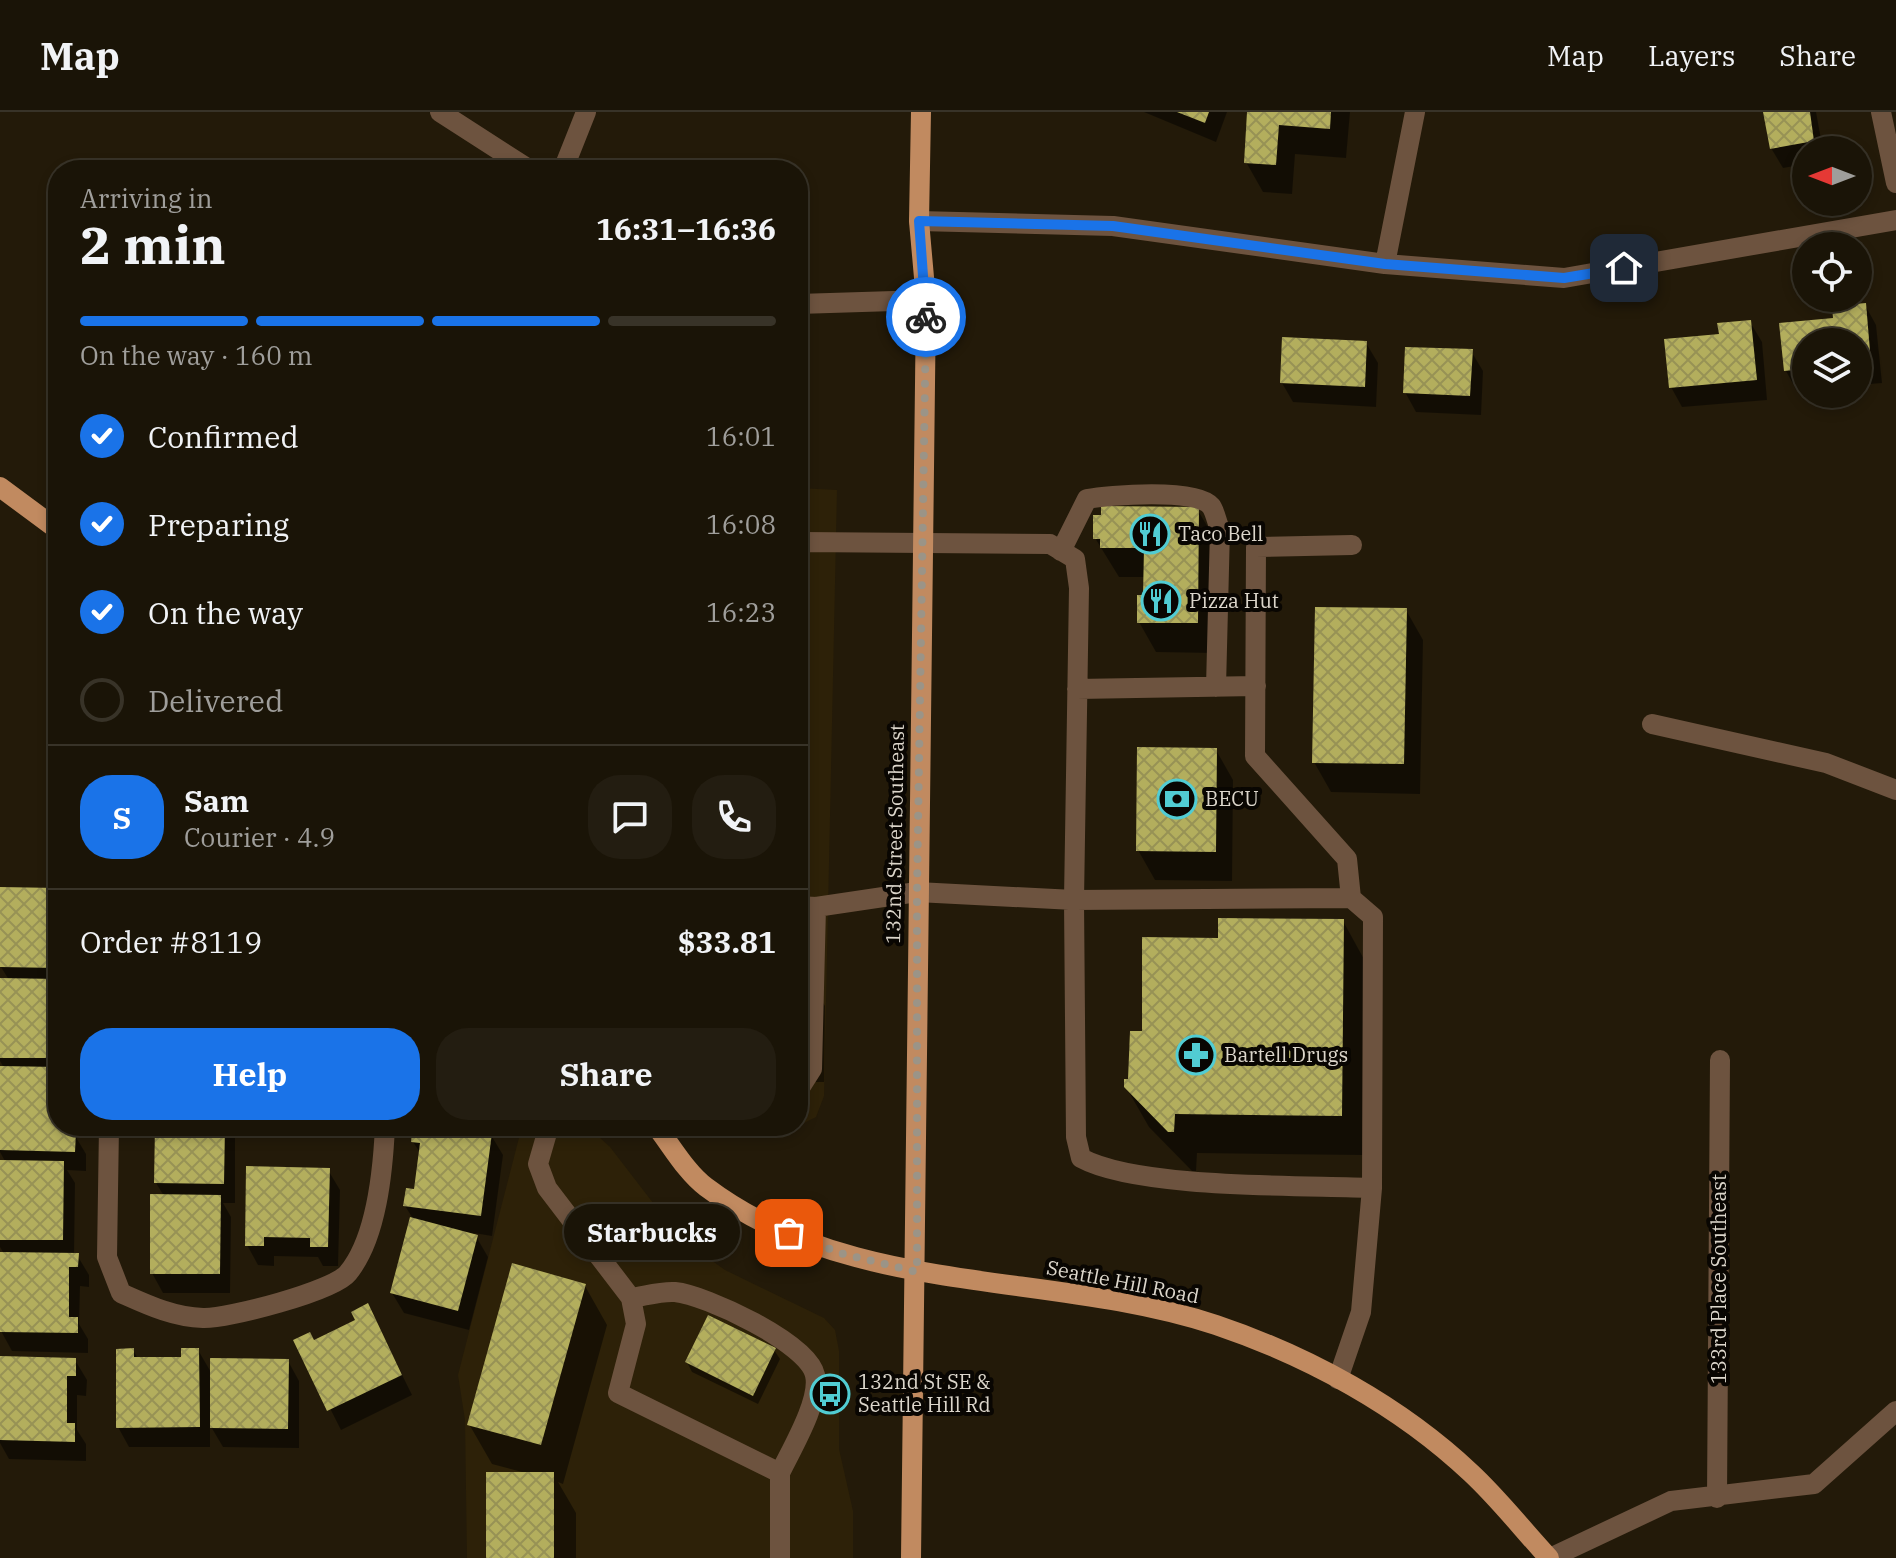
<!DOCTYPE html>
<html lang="en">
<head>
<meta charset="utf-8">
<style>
	body { margin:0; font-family:"IBM Plex Serif",serif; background:#231d11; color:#f1f3f6; height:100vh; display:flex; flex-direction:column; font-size:30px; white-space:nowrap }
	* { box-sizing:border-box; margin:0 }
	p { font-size:26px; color:#9f9e9b }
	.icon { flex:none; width:44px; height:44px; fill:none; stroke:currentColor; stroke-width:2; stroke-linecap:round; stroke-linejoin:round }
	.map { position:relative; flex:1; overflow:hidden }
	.drawer { position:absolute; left:48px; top:48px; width:760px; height:976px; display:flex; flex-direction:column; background:#1a1407; border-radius:32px; box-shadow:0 4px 12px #0003,0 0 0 2px #383328 }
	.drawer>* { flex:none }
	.needle { width:52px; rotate:270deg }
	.buttons { position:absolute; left:1792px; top:24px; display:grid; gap:16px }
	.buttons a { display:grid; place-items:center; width:80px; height:80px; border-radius:50%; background:#1a1407; box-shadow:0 4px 12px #0003,0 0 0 2px #383328; font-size:40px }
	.pin { position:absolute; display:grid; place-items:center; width:68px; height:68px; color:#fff; margin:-34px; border-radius:16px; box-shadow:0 4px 12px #0006 }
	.courier { position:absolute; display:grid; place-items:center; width:80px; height:80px; margin:-40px; border:6px solid #1a73e8; border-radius:50%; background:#fff; color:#222; box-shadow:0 2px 10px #0007 }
	.bubble { position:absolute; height:56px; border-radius:28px; background:#1a1407; box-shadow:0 4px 12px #0003,0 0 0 2px #383328; font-size:26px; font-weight:700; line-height:56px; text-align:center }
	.headline em { font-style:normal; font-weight:700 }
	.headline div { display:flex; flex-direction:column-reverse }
	.headline { display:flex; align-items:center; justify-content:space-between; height:136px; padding:0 32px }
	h1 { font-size:52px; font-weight:700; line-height:60px }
	.bar { display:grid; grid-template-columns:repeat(4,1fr); gap:12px 8px; align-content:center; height:96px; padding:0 32px }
	.bar i { height:10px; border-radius:6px; background:#383328 }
	.bar .current { background:#1a73e8 }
	.bar p { grid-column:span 4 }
	.line { display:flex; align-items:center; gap:20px; padding:0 32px; border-top:2px solid #383328 }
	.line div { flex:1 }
	.round { display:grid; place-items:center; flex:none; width:84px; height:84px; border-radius:32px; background:#231d11 }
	ol { padding:0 32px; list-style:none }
	li { display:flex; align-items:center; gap:24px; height:88px }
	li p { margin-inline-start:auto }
	li .icon { padding:8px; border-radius:50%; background:#1a73e8; color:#fff; stroke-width:4 }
	li:last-child { color:#9f9e9b }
	li i { width:44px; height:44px; border:4px solid #383328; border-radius:50% }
	.action { display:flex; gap:16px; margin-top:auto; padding:16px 32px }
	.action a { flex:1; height:92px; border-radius:32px; background:#1a73e8; color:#fff; font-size:32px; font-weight:700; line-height:92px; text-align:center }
	.action a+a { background:#231d11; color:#f1f3f6 }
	header { display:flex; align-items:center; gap:48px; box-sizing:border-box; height:112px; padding:0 40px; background:#1a1407; border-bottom:2px solid #383328 }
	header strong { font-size:38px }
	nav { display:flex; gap:44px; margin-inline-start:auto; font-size:28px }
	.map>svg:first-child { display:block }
	.built { fill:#2d2108 }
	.shadow { fill:#0007 }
	.building { fill:url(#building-cross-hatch) }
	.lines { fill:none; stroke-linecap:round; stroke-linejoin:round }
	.minor { stroke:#6d533f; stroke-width:20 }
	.major { stroke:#c18a60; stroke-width:20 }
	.done { stroke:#9b9487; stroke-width:8; stroke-dasharray:0 14.4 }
	.route { stroke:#1a73e8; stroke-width:10 }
	.labels { text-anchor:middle; stroke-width:8; stroke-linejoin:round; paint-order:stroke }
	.poi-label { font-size:20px; fill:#dcd6cb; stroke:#090602; text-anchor:start }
	.street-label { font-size:20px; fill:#dcd6cb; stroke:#090602 }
</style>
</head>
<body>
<header>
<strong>Map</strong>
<nav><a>Map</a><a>Layers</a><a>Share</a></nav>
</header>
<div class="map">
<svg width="1896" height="1446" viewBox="0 0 1896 1446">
	<defs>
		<pattern id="building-cross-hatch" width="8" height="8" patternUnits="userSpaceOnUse" patternTransform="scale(2)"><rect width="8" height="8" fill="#b3ae5d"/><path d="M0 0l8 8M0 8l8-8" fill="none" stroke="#979255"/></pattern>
	</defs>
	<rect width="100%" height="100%" fill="#231a09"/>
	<!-- built -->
	<path class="built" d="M798 376 837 378 824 984 816 1005 798 1014Z
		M522 1014H587L610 1035 680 1126 725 1158 824 1206 835 1218 839 1239V1337L853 1399V1446H467L465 1308 458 1263Z"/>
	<!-- shadow -->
	<path class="shadow" d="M1144 0H1227L1216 30Z
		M1249 0H1350L1346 46 1295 42 1292 82 1263 80 1246 50Z
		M1765 0H1816L1823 38H1806V52L1783 56 1771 36Z
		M1865 193 1876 213 1882 271 1858 273V230H1806V278L1797 279 1786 259 1782 212 1835 208Z
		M1750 210 1762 230 1767 288 1682 295 1671 275 1721 224Z
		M1366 231 1378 251 1376 295 1293 290 1282 271Z
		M1471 239 1483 259 1481 303 1416 300 1405 280Z
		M1197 397 1215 427 1214 541 1156 540 1139 510 1145 465H1119L1095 426 1103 405Z
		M1406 498 1423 528 1420 682 1331 680 1314 650Z
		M1216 638 1233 668 1232 769 1155 768 1138 738Z
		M58 778V1014H78L77 1027 86 1042V1059L67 1058 75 1071 74 1143H77L89 1163V1175L80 1174 79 1212 88 1227V1241L12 1239 1 1219 4 1142 0 1135V1050L6 1051 0 1040V956H4L0 949V868H9L1 855Z
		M1343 809 1365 849 1363 1043 1197 1041 1196 1059H1192L1149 1015 1126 975 1130 969 1144 921 1220 828Z
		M798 855H802L825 894 824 970H803L802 996 798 995Z
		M157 1014H235V1091H223L231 1105 230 1181H163L152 1161 164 1084 156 1071Z
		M260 1014H337V1018L261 1017Z
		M415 1014H505V1023H491L503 1043 492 1124 474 1121 488 1145 469 1218 404 1201 392 1181 412 1105 405 1094 416 1079 421 1042 413 1030Z
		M328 1058 340 1078 338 1154H323L318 1145 274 1144V1154L258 1153 247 1133Z
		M585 1174 607 1213 563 1372 558 1370 576 1401V1446H488L522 1360 492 1352 469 1312Z
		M368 1194 412 1283 341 1318 296 1229 314 1230 358 1209Z
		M133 1238 138 1247H183L198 1238 212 1262 288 1249 299 1269V1336L223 1335 210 1313V1335H129L118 1315Z
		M774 1238 780 1247 758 1292 692 1260 687 1250Z
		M0 1246 75 1248 87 1268 86 1284 77 1283V1318L86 1332V1349L9 1347 0 1331Z"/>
	<!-- building -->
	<path class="building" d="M1177 0H1209L1205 11Z
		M1247 0H1331L1330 17 1279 13 1276 53 1244 51Z
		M1763 0H1810L1814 29 1770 37Z
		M1866 191 1871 251 1858 253V230H1806V257L1784 259 1779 211 1833 206 1832 194Z
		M1751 208 1757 268 1669 276 1664 227 1719 222 1717 211Z
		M1282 225 1367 229 1365 275 1280 271Z
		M1405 235 1473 237 1470 284 1403 281Z
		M1101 394 1199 395 1198 511H1137V483H1143L1144 436H1100V427H1093V403H1101Z
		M1315 495 1407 496 1404 652 1312 651Z
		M1137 635 1217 636 1216 740 1136 739Z
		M0 775 58 776V856L0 855Z
		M1218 806 1344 807 1342 1004 1175 1002 1174 1020H1168L1124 975V967H1128L1130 919H1142V825L1218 826Z
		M798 853H803L802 931H798Z
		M0 866 58 867V946H0Z
		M0 954 58 955V1014H67V1020H76L75 1040 0 1038Z
		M155 1014H225L224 1072 154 1071Z
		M413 1014 492 1021 481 1104 403 1094 406 1076 414 1077 420 1031 411 1030Z
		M0 1048 64 1049 63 1128H0Z
		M246 1054 330 1056 328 1135H310V1126L264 1125V1134H245Z
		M150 1082 221 1083 220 1162H150Z
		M410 1105 478 1123 458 1199 390 1181Z
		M0 1140 79 1141 78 1155H69V1205H78V1221L0 1220Z
		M512 1151 586 1172 541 1333 467 1313Z
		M368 1191 402 1263 327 1299 293 1228 310 1220 314 1228 355 1208 351 1200Z
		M708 1203 776 1236 753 1284 685 1250Z
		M134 1236V1245H181V1236H199L200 1315 116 1316V1237Z
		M0 1244 76 1246V1264H67V1311H75V1330L0 1328Z
		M210 1246 289 1247 288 1317 210 1316Z
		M486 1360H554V1446H486Z"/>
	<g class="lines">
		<!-- minor -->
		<path class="minor" d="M440 0 530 58
			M1881 0 1896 71
			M563 58 586 0
			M919 109 1113 114 1385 152 1564 166 1896 108
			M1385 152 1415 0
			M798 192 926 188
			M798 437 802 430 1050 432 1075 447 1079 476 1074 788 1076 1025 1081 1046C1138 1077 1301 1073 1372 1076
			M1061 439 1087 387C1108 383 1197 376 1211 394 1215 399 1217 411 1220 417L1216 575
			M1077 577 1256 574
			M1652 612 1826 651 1896 678
			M1351 786 1347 747 1255 644 1256 435 1352 433
			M798 794 816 795 917 780 1074 788 1351 786 1373 805 1372 1076 1361 1200 1338 1267
			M798 979 812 957 816 795
			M109 1014 107 1145 121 1181C148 1193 173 1205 203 1206 227 1207 334 1179 348 1161 377 1126 383 1058 385 1014
			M549 1014 538 1052 547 1076 631 1186 636 1212 618 1281 780 1361V1446
			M631 1186C645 1184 661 1179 675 1180 706 1183 808 1231 815 1263 821 1288 791 1338 780 1361
			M1717 1386 1720 948
			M1550 1446 1671 1389 1814 1372 1896 1299"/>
		<!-- major -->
		<path class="major" d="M0 375 58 418
			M656 1014C671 1033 686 1060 706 1075 853 1186 1049 1158 1216 1213 1308 1244 1400 1294 1471 1361 1499 1387 1523 1418 1549 1446
			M911 1446 926 188 919 109 921 0"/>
	</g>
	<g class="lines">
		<!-- done -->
		<path class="done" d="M789 1121 840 1141 917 1160V780L926 205"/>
		<!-- route -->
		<path class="route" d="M926 205 919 109 1113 114 1385 152 1564 166 1624 156"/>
	</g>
	<!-- icons -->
	<defs>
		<g id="restaurant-ring" transform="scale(2)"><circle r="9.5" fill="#090602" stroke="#51ccd3" stroke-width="1.5"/><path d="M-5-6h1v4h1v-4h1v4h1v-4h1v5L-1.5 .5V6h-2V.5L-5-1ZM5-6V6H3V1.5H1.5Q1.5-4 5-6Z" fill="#51ccd3"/></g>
		<g id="bank-ring" transform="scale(2)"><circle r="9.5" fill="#090602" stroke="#51ccd3" stroke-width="1.5"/><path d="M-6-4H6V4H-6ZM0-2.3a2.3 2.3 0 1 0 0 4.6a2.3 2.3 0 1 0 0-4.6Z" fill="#51ccd3"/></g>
		<g id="pharmacy-ring" transform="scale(2)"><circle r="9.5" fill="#090602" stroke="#51ccd3" stroke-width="1.5"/><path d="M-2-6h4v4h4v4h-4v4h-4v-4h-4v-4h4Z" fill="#51ccd3"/></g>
		<g id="bus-ring" transform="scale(2)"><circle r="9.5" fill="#090602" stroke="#51ccd3" stroke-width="1.5"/><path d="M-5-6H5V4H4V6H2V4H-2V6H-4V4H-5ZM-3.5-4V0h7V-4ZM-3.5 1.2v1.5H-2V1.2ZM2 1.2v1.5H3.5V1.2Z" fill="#51ccd3"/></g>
	</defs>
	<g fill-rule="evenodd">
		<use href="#restaurant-ring" x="1150" y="422"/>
		<use href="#restaurant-ring" x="1161" y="489"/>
		<use href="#bank-ring" x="1177" y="687"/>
		<use href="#pharmacy-ring" x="1196" y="943"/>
		<use href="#bus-ring" x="830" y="1282"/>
	</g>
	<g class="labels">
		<!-- poi labels -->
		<g class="poi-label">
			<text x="1178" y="429">Taco Bell</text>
			<text x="1189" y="496">Pizza Hut</text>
			<text x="1205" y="694">BECU</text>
			<text x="1224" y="950">Bartell Drugs</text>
			<text x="858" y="1277">132nd St SE &amp;<tspan x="858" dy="23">Seattle Hill Rd</tspan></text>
		</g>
		<!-- street labels -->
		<g class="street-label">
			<text transform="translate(895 722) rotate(-89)" y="7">132nd Street Southeast</text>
			<text transform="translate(1719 1167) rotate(-90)" y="7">133rd Place Southeast</text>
			<text transform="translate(1123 1170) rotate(11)" y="7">Seattle Hill Road</text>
		</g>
	</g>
</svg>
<div class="buttons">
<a><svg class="needle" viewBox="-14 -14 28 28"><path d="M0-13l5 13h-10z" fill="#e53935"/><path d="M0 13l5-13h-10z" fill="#9f9e9b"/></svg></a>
<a><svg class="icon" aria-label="locate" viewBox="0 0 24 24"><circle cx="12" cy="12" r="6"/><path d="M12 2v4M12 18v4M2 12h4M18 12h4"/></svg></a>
<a><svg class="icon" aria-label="layers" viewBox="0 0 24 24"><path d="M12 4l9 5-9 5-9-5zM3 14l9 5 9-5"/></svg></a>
</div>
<div class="pin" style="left:789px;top:1121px;background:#ea580c"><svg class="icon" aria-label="bag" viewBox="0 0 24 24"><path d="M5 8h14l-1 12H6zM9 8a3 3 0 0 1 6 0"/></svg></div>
<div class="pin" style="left:1624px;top:156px;background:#1f2937"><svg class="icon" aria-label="home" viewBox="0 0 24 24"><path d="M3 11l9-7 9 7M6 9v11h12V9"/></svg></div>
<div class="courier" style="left:926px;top:205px"><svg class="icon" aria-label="bike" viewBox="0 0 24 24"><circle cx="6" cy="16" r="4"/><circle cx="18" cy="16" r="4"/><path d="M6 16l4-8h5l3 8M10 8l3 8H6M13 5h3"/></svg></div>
<div class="bubble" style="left:564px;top:1092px;width:176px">Starbucks</div>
<section class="drawer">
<div class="headline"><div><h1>2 min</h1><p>Arriving in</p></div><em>16:31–16:36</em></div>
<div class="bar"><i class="current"></i><i class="current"></i><i class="current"></i><i></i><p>On the way · 160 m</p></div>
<ol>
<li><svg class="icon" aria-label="check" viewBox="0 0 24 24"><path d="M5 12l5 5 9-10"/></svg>Confirmed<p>16:01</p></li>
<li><svg class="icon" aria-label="check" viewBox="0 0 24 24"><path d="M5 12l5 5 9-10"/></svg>Preparing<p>16:08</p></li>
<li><svg class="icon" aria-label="check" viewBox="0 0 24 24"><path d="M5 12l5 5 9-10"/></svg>On the way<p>16:23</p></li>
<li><i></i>Delivered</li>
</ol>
<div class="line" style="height:144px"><b class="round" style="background:#1a73e8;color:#fff">S</b><div><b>Sam</b><p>Courier · 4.9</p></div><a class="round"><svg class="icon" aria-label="chat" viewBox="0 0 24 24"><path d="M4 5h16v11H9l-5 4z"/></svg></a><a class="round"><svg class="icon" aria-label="phone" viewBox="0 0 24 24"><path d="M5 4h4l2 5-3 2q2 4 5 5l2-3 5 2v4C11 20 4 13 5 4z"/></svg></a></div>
<div class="line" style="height:104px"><div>Order #8119</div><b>$33.81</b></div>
<div class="action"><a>Help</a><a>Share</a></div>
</section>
</div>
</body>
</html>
